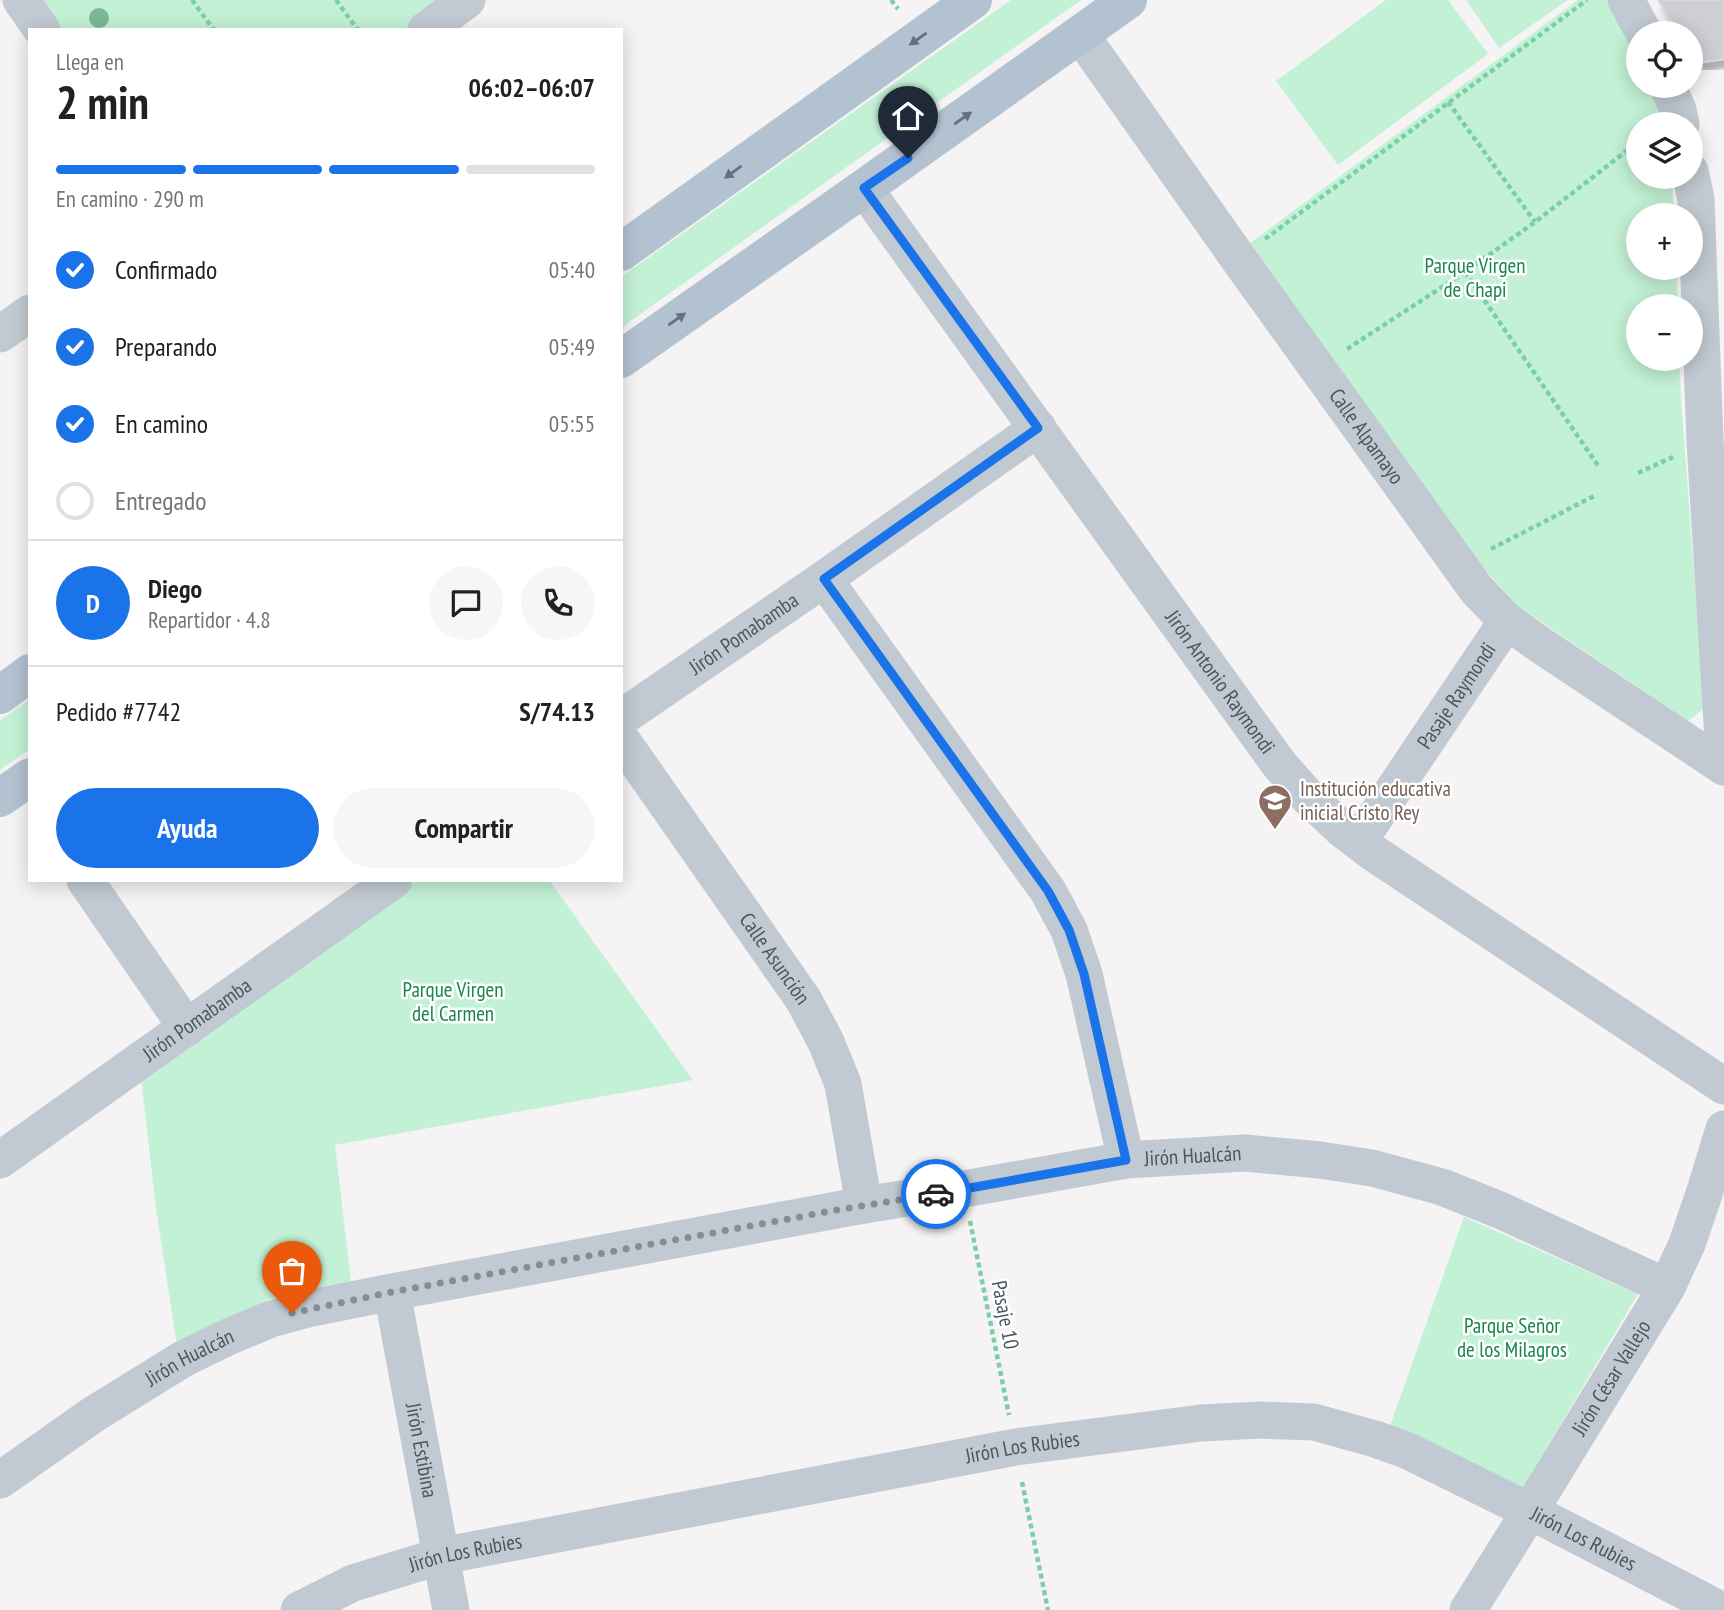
<!DOCTYPE html>
<html lang="es">
<head>
<meta charset="utf-8">
<style>
	body { margin:0; font-family:"PT Sans Narrow",sans-serif; background:#f6f6f6; color:#202124; height:100vh; display:flex; flex-direction:column; font-size:26px; white-space:nowrap }
	* { box-sizing:border-box; margin:0 }
	p { font-size:23px; color:#757577 }
	.icon { flex:none; width:38px; height:38px; fill:none; stroke:currentColor; stroke-width:2; stroke-linecap:round; stroke-linejoin:round }
	.map { position:relative; flex:1; overflow:hidden }
	.drawer { position:absolute; left:28px; top:28px; width:595px; height:854px; display:flex; flex-direction:column; background:#fff; border-radius:0px; box-shadow:0 4px 18px #0003 }
	.drawer>* { flex:none }
	.buttons { position:absolute; left:1626px; top:21px; display:grid; gap:14px }
	.buttons a { display:grid; place-items:center; width:77px; height:77px; border-radius:50%; background:#fff; box-shadow:0 4px 18px #0003; font-size:35px }
	.pin { position:absolute; display:grid; place-items:center; width:60px; height:60px; color:#fff; margin:-72px -30px; border-radius:50% 50% 50% 0; rotate:-45deg; box-shadow:0 0 7px #0007 }
	.pin .icon { rotate:45deg }
	.courier { position:absolute; display:grid; place-items:center; width:70px; height:70px; margin:-35px; border:5px solid #1a73e8; border-radius:50%; background:#fff; color:#222; box-shadow:0 2px 9px #0007 }
	.headline em { font-style:normal; font-weight:700 }
	.headline div { display:flex; flex-direction:column-reverse }
	.headline { display:flex; align-items:center; justify-content:space-between; height:119px; padding:0 28px }
	h1 { font-size:46px; font-weight:700; line-height:52px }
	.bar { display:grid; grid-template-columns:repeat(4,1fr); gap:10px 7px; align-content:center; height:84px; padding:0 28px }
	.bar i { height:9px; border-radius:5px; background:#e0e0e0 }
	.bar .current { background:#1a73e8 }
	.bar p { grid-column:span 4 }
	.line { display:flex; align-items:center; gap:18px; padding:0 28px; border-top:2px solid #e0e0e0 }
	.line div { flex:1 }
	.round { display:grid; place-items:center; flex:none; width:74px; height:74px; border-radius:37px; background:#f6f6f6 }
	ol { padding:0 28px; list-style:none }
	li { display:flex; align-items:center; gap:21px; height:77px }
	li p { margin-inline-start:auto }
	li .icon { padding:7px; border-radius:50%; background:#1a73e8; color:#fff; stroke-width:4 }
	li:last-child { color:#757577 }
	li i { width:38px; height:38px; border:4px solid #e0e0e0; border-radius:50% }
	.primary-button { display:flex; gap:14px; margin-top:auto; padding:14px 28px }
	.primary-button a { flex:1; height:80px; border-radius:42px; background:#1a73e8; color:#fff; font-size:28px; font-weight:700; line-height:80px; text-align:center }
	.primary-button a+a { background:#f6f6f6; color:#202124 }
	.map>svg:first-child { display:block }
	.green { fill:#c3f1d5 }
	.building { fill:#cdcfd5; stroke:#d7d9de; stroke-width:2; filter:url(#shadow) }
	.lines { fill:none; stroke-linecap:round; stroke-linejoin:round }
	.path { stroke:#7ad0a6; stroke-width:4.5; stroke-dasharray:5 3.5; stroke-linecap:butt }
	.minor { stroke:#c1cad2; stroke-width:37 }
	.major { stroke:#b3c2d1; stroke-width:38 }
	.tree { fill:#7bb799 }
	.oneway { fill:#64717d }
	.done { stroke:#868d94; stroke-width:7; stroke-dasharray:0 12.6 }
	.route { stroke:#1a73e8; stroke-width:9 }
	.labels { text-anchor:middle; stroke-width:5; stroke-linejoin:round; paint-order:stroke }
	.park-label { font-size:21px; fill:#17864f; stroke:#fff }
	.street-label { font-size:21px; fill:#4a5661; stroke:#fff }
	.education-label { font-size:21px; fill:#785e54; stroke:#fff; text-anchor:start }
</style>
</head>
<body>
<div class="map">
<svg width="1724" height="1610" viewBox="0 0 1724 1610">
	<defs>
		<filter id="shadow"><feDropShadow dx="4.5" dy="8" stdDeviation="2" flood-color="#0004"/></filter>
	</defs>
	<rect width="100%" height="100%" fill="#f5f3f3"/>
	<!-- green -->
	<path class="green" d="M38 0H449L408 30H59Z
		M1011 0H1081L621 328V277Z
		M1386 0H1448L1488 54 1338 165 1276 81Z
		M1466 0H1568L1499 48Z
		M1578 0H1607L1638 56V86H1650L1664 124H1638V177H1672L1674 215H1638V268H1676L1678 306H1638V359H1679L1681 398 1704 708 1688 721 1519 607 1493 579 1466 546 1250 243Z
		M30 699V749L0 770V720Z
		M418 880H549L693 1080 335 1145 351 1282 267 1300 177 1346 156 1208 141 1078Z
		M1464 1217 1638 1294 1522 1489 1390 1426Z"/>
	<!-- building -->
	<path class="building" d="M1658 0H1724V59L1698 63 1690 52V33H1679Z"/>
	<g class="lines">
		<!-- path -->
		<path class="path" d="M192 0 214 30
			M336 0 358 30
			M891 0 898 9
			M1448 102 1535 222
			M1265 239 1587 0
			M1465 272 1599 467
			M1347 349 1465 272 1535 222 1638 142
			M1638 473 1673 457
			M1491 549 1596 495
			M970 1221 1009 1415
			M1022 1482 1048 1610"/>
		<!-- minor -->
		<g class="minor">
			<path d="M21 0 42 30"/>
			<path d="M1626 0 1644 33"/>
			<path d="M426 30 467 0"/>
			<path id="s1" d="M1080 34 1238 258 1477 590 1507 621 1539 644 1724 767"/>
			<path d="M1668 86 1678 110 1681 124"/>
			<path d="M1690 171 1696 199 1705 441 1724 756"/>
			<path id="s2" d="M864 188 1279 764 1309 798 1342 829 1372 852 1724 1086"/>
			<path d="M0 334 30 313"/>
			<path d="M824 579 1048 891 1069 930 1084 974 1126 1160"/>
			<path id="s3" d="M621 718 824 579 1038 428"/>
			<path id="s4" d="M621 739 803 999 826 1042 843 1084 864 1205"/>
			<path id="s5" d="M1359 841 1507 621"/>
			<path d="M85 880 187 1028"/>
			<path id="s6" d="M0 1160 394 880"/>
			<path id="s7" d="M392 1292 451 1610"/>
			<path id="s8" d="M0 1480 94 1414 183 1359 228 1337 271 1319 312 1308 392 1292 864 1205 964 1189 1126 1160 1244 1153 1320 1160 1372 1168 1442 1187 1502 1211 1667 1287"/>
			<path id="s9" d="M299 1610 353 1583 441 1556 1016 1447 1201 1423 1260 1420 1314 1422 1375 1439 1406 1450 1530 1511 1721 1610"/>
			<path id="s10" d="M1468 1610 1530 1511 1667 1287 1687 1244 1706 1188 1724 1129"/>
		</g>
		<!-- major -->
		<path class="major" d="M621 252 973 0
			M621 359 864 188 1128 0
			M0 695 30 673
			M0 798 30 777"/>
	</g>
	<!-- trees -->
	<circle class="tree" cx="99" cy="18" r="10"/>
	<!-- one-way arrows -->
	<defs><path id="oneway-solid" d="M-6-.8H1V-3.2L6.5 0L1 3.2V.8H-6Z" transform="scale(1.75)"/></defs>
	<g class="oneway">
		<use href="#oneway-solid" transform="translate(918 39) rotate(145)"/>
		<use href="#oneway-solid" transform="translate(963 118) rotate(-35)"/>
		<use href="#oneway-solid" transform="translate(733 172) rotate(144)"/>
		<use href="#oneway-solid" transform="translate(677 319) rotate(-35)"/>
	</g>
	<g class="lines">
		<!-- done -->
		<path class="done" d="M292 1313 392 1292 837 1210 936 1194"/>
		<!-- route -->
		<path class="route" d="M908 158 864 188 1038 428 824 579 1048 891 1069 930 1084 974 1126 1160 936 1194"/>
	</g>
	<!-- icons -->
	<defs>
		<g id="school-pin" transform="scale(1.75)"><path d="M0 17L-7.5 6A9.5 9.5 0 1 1 7.5 6Z" fill="#8d6e63" stroke="#fff"/><path d="M0-5L7-2L0 1L-7-2ZM-4 1L0 2.5L4 1V4Q0 6-4 4Z" fill="#fff"/></g>
	</defs>
	<g fill-rule="evenodd">
		<use href="#school-pin" x="1275" y="801"/>
	</g>
	<g class="labels">
		<!-- park labels -->
		<g class="park-label">
			<text x="1475" y="273">Parque Virgen<tspan x="1475" dy="24">de Chapi</tspan></text>
			<text x="453" y="997">Parque Virgen<tspan x="453" dy="24">del Carmen</tspan></text>
			<text x="1512" y="1333">Parque Señor<tspan x="1512" dy="24">de los Milagros</tspan></text>
		</g>
		<!-- street labels -->
		<g class="street-label">
			<text dy="7" stroke="none"><textPath href="#s1" startOffset="494">Calle Alpamayo</textPath></text>
			<text dy="7" stroke="none"><textPath href="#s3" startOffset="149">Jirón Pomabamba</textPath></text>
			<text dy="7" stroke="none"><textPath href="#s2" startOffset="609">Jirón Antonio Raymondi</textPath></text>
			<text dy="7" stroke="none"><textPath href="#s5" startOffset="175">Pasaje Raymondi</textPath></text>
			<text dy="7" stroke="none"><textPath href="#s4" startOffset="268">Calle Asunción</textPath></text>
			<text dy="7" stroke="none"><textPath href="#s6" startOffset="242">Jirón Pomabamba</textPath></text>
			<text dy="7" stroke="none"><textPath href="#s8" startOffset="1253">Jirón Hualcán</textPath></text>
			<text transform="translate(1005 1315) rotate(79)" y="7">Pasaje 10</text>
			<text dy="7" stroke="none"><textPath href="#s8" startOffset="226">Jirón Hualcán</textPath></text>
			<text dy="7" stroke="none"><textPath href="#s10" startOffset="273">Jirón César Vallejo</textPath></text>
			<text dy="7" stroke="none"><textPath href="#s9" startOffset="744">Jirón Los Rubies</textPath></text>
			<text dy="7" stroke="none"><textPath href="#s7" startOffset="161">Jirón Estibina</textPath></text>
			<text dy="7" stroke="none"><textPath href="#s9" startOffset="1332">Jirón Los Rubies</textPath></text>
			<text dy="7" stroke="none"><textPath href="#s9" startOffset="177">Jirón Los Rubies</textPath></text>
		</g>
		<!-- education labels -->
		<g class="education-label">
			<text x="1300" y="796">Institución educativa<tspan x="1300" dy="24">inicial Cristo Rey</tspan></text>
		</g>
	</g>
</svg>
<div class="buttons">
<a><svg class="icon" aria-label="locate" viewBox="0 0 24 24"><circle cx="12" cy="12" r="6"/><path d="M12 2v4M12 18v4M2 12h4M18 12h4"/></svg></a>
<a><svg class="icon" aria-label="layers" viewBox="0 0 24 24"><path d="M12 4l9 5-9 5-9-5zM3 14l9 5 9-5"/></svg></a>
<a>+</a>
<a>−</a>
</div>
<div class="pin" style="left:292px;top:1313px;background:#ea580c"><svg class="icon" aria-label="bag" viewBox="0 0 24 24"><path d="M5 8h14l-1 12H6zM9 8a3 3 0 0 1 6 0"/></svg></div>
<div class="pin" style="left:908px;top:158px;background:#1f2937"><svg class="icon" aria-label="home" viewBox="0 0 24 24"><path d="M3 11l9-7 9 7M6 9v11h12V9"/></svg></div>
<div class="courier" style="left:936px;top:1194px"><svg class="icon" aria-label="car" viewBox="0 0 24 24"><path d="M5 17H2v-5l4-1 3-4h7l3 4 3 1v5h-3M9 17h6M6 11h13"/><circle cx="7" cy="17" r="2"/><circle cx="17" cy="17" r="2"/></svg></div>
<section class="drawer">
<div class="headline"><div><h1>2 min</h1><p>Llega en</p></div><em>06:02–06:07</em></div>
<div class="bar"><i class="current"></i><i class="current"></i><i class="current"></i><i></i><p>En camino · 290 m</p></div>
<ol>
<li><svg class="icon" aria-label="check" viewBox="0 0 24 24"><path d="M5 12l5 5 9-10"/></svg>Confirmado<p>05:40</p></li>
<li><svg class="icon" aria-label="check" viewBox="0 0 24 24"><path d="M5 12l5 5 9-10"/></svg>Preparando<p>05:49</p></li>
<li><svg class="icon" aria-label="check" viewBox="0 0 24 24"><path d="M5 12l5 5 9-10"/></svg>En camino<p>05:55</p></li>
<li><i></i>Entregado</li>
</ol>
<div class="line" style="height:126px"><b class="round" style="background:#1a73e8;color:#fff">D</b><div><b>Diego</b><p>Repartidor · 4.8</p></div><a class="round"><svg class="icon" aria-label="chat" viewBox="0 0 24 24"><path d="M4 5h16v11H9l-5 4z"/></svg></a><a class="round"><svg class="icon" aria-label="phone" viewBox="0 0 24 24"><path d="M5 4h4l2 5-3 2q2 4 5 5l2-3 5 2v4C11 20 4 13 5 4z"/></svg></a></div>
<div class="line" style="height:91px"><div>Pedido #7742</div><b>S/74.13</b></div>
<div class="primary-button"><a>Ayuda</a><a>Compartir</a></div>
</section>
</div>
</body>
</html>
